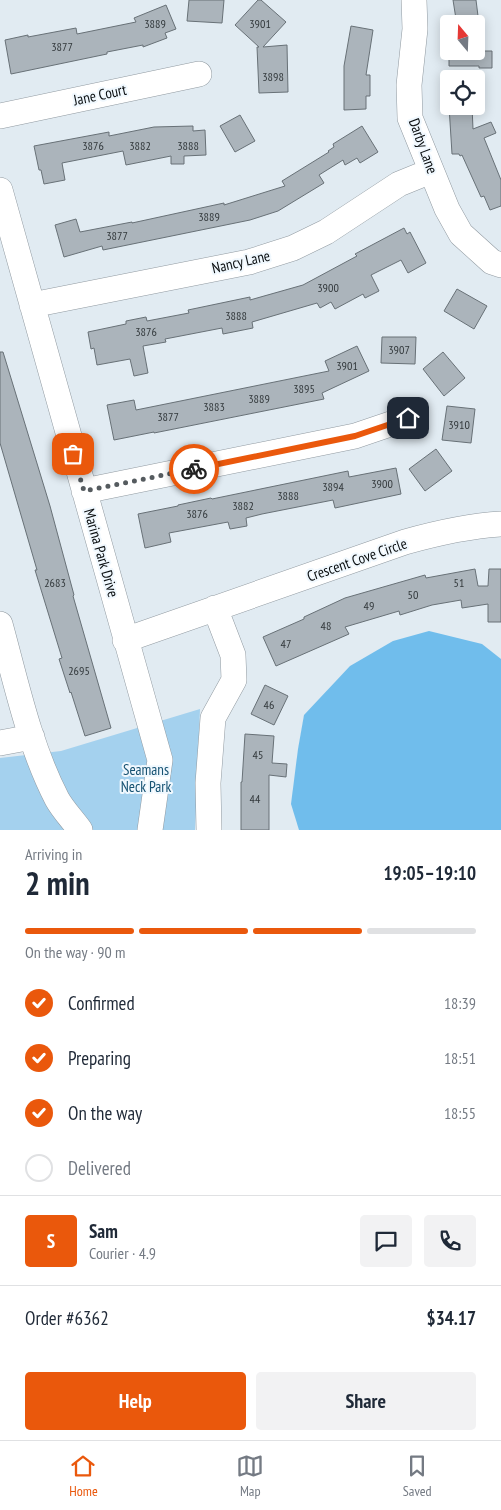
<!DOCTYPE html>
<html lang="en">
<head>
<meta charset="utf-8">
<style>
	body { margin:0; font-family:"PT Sans Narrow",sans-serif; background:#f2f2f3; color:#1f2937; height:100vh; display:flex; flex-direction:column; font-size:19px; white-space:nowrap }
	* { box-sizing:border-box; margin:0 }
	p { font-size:16px; color:#747a83 }
	.icon { flex:none; width:28px; height:28px; fill:none; stroke:currentColor; stroke-width:2; stroke-linecap:round; stroke-linejoin:round }
	.map { position:relative; height:830px; overflow:hidden }
	.panel { display:flex; flex-direction:column; background:#fff; flex:1 }
	.panel>* { flex:none }
	.needle { width:32px; rotate:341deg }
	.controls { position:absolute; left:440px; top:15px; display:grid; gap:10px }
	.controls a { display:grid; place-items:center; width:45px; height:45px; border-radius:5px; background:#fff; box-shadow:0 2px 12px #0003; font-size:25px }
	.pin { position:absolute; display:grid; place-items:center; width:42px; height:42px; color:#fff; margin:-21px; border-radius:10px; box-shadow:0 2px 8px #0006 }
	.courier { position:absolute; display:grid; place-items:center; width:50px; height:50px; margin:-25px; border:4px solid #ea580c; border-radius:50%; background:#fff; color:#222; box-shadow:0 1px 6px #0007 }
	.overview em { font-style:normal; font-weight:700 }
	.overview div { display:flex; flex-direction:column-reverse }
	.overview { display:flex; align-items:center; justify-content:space-between; height:85px; padding:0 25px }
	h1 { font-size:32px; font-weight:700; line-height:38px }
	.bar { display:grid; grid-template-columns:repeat(4,1fr); gap:8px 5px; align-content:center; height:60px; padding:0 25px }
	.bar i { height:6px; border-radius:4px; background:#e0e1e3 }
	.bar .current { background:#ea580c }
	.bar p { grid-column:span 4 }
	.line { display:flex; align-items:center; gap:12px; padding:0 25px; border-top:1px solid #e0e1e3 }
	.line div { flex:1 }
	.round { display:grid; place-items:center; flex:none; width:52px; height:52px; border-radius:5px; background:#f2f2f3 }
	ol { padding:0 25px; list-style:none }
	li { display:flex; align-items:center; gap:15px; height:55px }
	li p { margin-inline-start:auto }
	li .icon { padding:5px; border-radius:50%; background:#ea580c; color:#fff; stroke-width:4 }
	li:last-child { color:#747a83 }
	li i { width:28px; height:28px; border:2px solid #e0e1e3; border-radius:50% }
	.action { display:flex; gap:10px; margin-top:auto; padding:10px 25px }
	.action a { flex:1; height:58px; border-radius:5px; background:#ea580c; color:#fff; font-size:20px; font-weight:700; line-height:58px; text-align:center }
	.action a+a { background:#f2f2f3; color:#1f2937 }
	.dock { display:flex; justify-content:space-around; align-items:center; height:70px; border-top:1px solid #e0e1e3; background:#fff; font-size:14px; color:#747a83 }
	.dock a { display:grid; justify-items:center; gap:2px }
	.dock .current { color:#ea580c }
	.map>svg:first-child { display:block }
	.green { fill:#a4d1ee }
	.water { fill:#70bdec }
	.building { fill:#abb4bb; stroke:#687177 }
	.lines { fill:none; stroke-linecap:round; stroke-linejoin:round }
	.minor-casing { stroke:#919aa1; stroke-width:26 }
	.minor { stroke:#fff; stroke-width:25 }
	.done { stroke:#555b5f; stroke-width:5; stroke-dasharray:0 9 }
	.route { stroke:#ea580c; stroke-width:6 }
	.labels { text-anchor:middle; stroke-width:4; stroke-linejoin:round; paint-order:stroke }
	.number-label { font-size:12px; fill:#32383b }
	.street-label { font-size:15px; fill:#0a0e10; stroke:#f0f8fe }
	.park-label { font-size:15px; fill:#165272; stroke:#f0f8fe }
</style>
</head>
<body>
<div class="map">
<svg width="501" height="830" viewBox="0 0 501 830">
	<rect width="100%" height="100%" fill="#e1ebf2"/>
	<!-- green -->
	<path class="green" d="M200 709 195 830H0V758L61 751Z"/>
	<!-- water -->
	<path class="water" d="M429 631 482 644 501 659V830H299L291 804 298 749 304 715 350 666 393 641Z"/>
	<!-- building -->
	<path class="building" d="M189 0H224L222 23 187 21Z
		M258 0H261L286 22 263 47 287 45 288 92 259 93 257 47H259L235 25Z
		M453 0H476L478 16 456 19Z
		M166 5 176 29 165 33 167 38 143 47V45L107 52V54L11 74 5 40 28 35V37L76 28 77 34 136 22 134 18Z
		M351 26 373 30 366 75H370V96H366V109L344 110V66Z
		M449 51H492V68H479V66H449Z
		M449 106H472L473 129 491 122 496 133 484 138 501 180V206L490 210 484 196 481 197 462 155 460 156 459 154H452Z
		M240 115 255 141 235 152 220 126Z
		M193 126V131L205 130 206 155 184 156V164H171V156L126 165 123 151 62 163 65 180 44 184 41 170H39L34 146 109 132V136L154 127Z
		M362 126 378 152 360 163 357 158 345 165 343 160 319 175 324 183 278 211 250 220 103 250 102 246 64 257 55 225 76 219 80 232 132 222V223L224 203V205L285 186 282 181 329 152 328 151 334 147 333 144Z
		M404 228 407 234 410 232 426 263 408 273 401 260 371 275 379 291 365 298 363 294 335 309 331 302 320 308 317 303 252 322 253 328 223 334 222 328 165 339 166 342 143 346 148 373 134 376 130 359 97 365 94 348 91 349 88 332 126 324V321L146 317 147 321 189 313 188 310 250 297V300L303 285 357 256 355 254Z
		M457 289 487 306 474 329 444 311Z
		M382 337H416L415 364 381 363Z
		M357 346 369 371 322 393 324 399 154 433V432L114 440 107 405 134 400 136 410 329 371 325 361Z
		M0 352H3L50 506 74 595 73 596 111 728 85 736 71 692 70 693 59 659 62 658 35 570H37L0 443Z
		M443 352 465 378 444 396 423 369Z
		M447 406 475 409 471 443 442 440Z
		M436 449 452 471 425 491 409 469Z
		M396 468 401 494 335 508 333 500 262 514 246 518 247 526 230 529 228 522 169 533 171 542 145 548 138 514 178 506V505L211 498 212 499 348 471 349 477Z
		M475 569 478 586H488L489 569H501V622H488V604L462 608 461 600 432 605 400 615 399 611 345 627 349 634 276 666 263 637 304 619V617L345 598 425 575 426 578Z
		M265 685 288 696 274 725 251 714Z
		M245 734 274 736 272 763 287 764 286 777 269 775V830H241V782H242Z"/>
	<g class="lines">
		<!-- minor casing -->
		<g class="minor-casing">
			<path id="minor" d="M414 0 415 29 409 85 410 118 447 209 461 234 492 262 501 265
				M0 116 199 74
				M0 190 160 760 150 830
				M32 305 249 262 293 248 326 232 399 184 431 171
				M84 491 355 436 408 418
				M0 624C16 682 29 745 57 799 63 810 73 820 80 830
				M125 640 405 542C437 533 468 526 501 524
				M0 743 32 737
				M209 830 208 783 213 718 234 680 233 655 215 608"/>
		</g>
		<!-- minor -->
		<use href="#minor" class="minor"/>
	</g>
	<g class="lines">
		<!-- done -->
		<path class="done" d="M73 454 84 491 194 469"/>
		<!-- route -->
		<path class="route" d="M194 469 355 436 408 418"/>
	</g>
	<g class="labels">
		<!-- number labels -->
		<g class="number-label">
			<text x="155" y="28">3889</text>
			<text x="260" y="28">3901</text>
			<text x="62" y="51">3877</text>
			<text x="273" y="81">3898</text>
			<text x="93" y="150">3876</text>
			<text x="140" y="150">3882</text>
			<text x="188" y="150">3888</text>
			<text x="209" y="221">3889</text>
			<text x="117" y="240">3877</text>
			<text x="328" y="292">3900</text>
			<text x="236" y="320">3888</text>
			<text x="146" y="336">3876</text>
			<text x="399" y="354">3907</text>
			<text x="347" y="370">3901</text>
			<text x="304" y="393">3895</text>
			<text x="259" y="403">3889</text>
			<text x="214" y="411">3883</text>
			<text x="168" y="421">3877</text>
			<text x="459" y="429">3910</text>
			<text x="382" y="488">3900</text>
			<text x="333" y="491">3894</text>
			<text x="288" y="500">3888</text>
			<text x="243" y="510">3882</text>
			<text x="197" y="518">3876</text>
			<text x="55" y="587">2683</text>
			<text x="459" y="587">51</text>
			<text x="413" y="599">50</text>
			<text x="369" y="610">49</text>
			<text x="326" y="630">48</text>
			<text x="286" y="648">47</text>
			<text x="79" y="675">2695</text>
			<text x="269" y="709">46</text>
			<text x="258" y="759">45</text>
			<text x="255" y="803">44</text>
		</g>
		<!-- street labels -->
		<g class="street-label">
			<text transform="translate(100 95) rotate(-12)" y="5">Jane Court</text>
			<text transform="translate(423 146) rotate(70)" y="5">Darby Lane</text>
			<text transform="translate(241 262) rotate(-13)" y="5">Nancy Lane</text>
			<text transform="translate(101 553) rotate(74)" y="5">Marina Park Drive</text>
			<text transform="translate(357 560) rotate(-19)" y="5">Crescent Cove Circle</text>
		</g>
		<!-- park labels -->
		<g class="park-label">
			<text x="146" y="775">Seamans<tspan x="146" dy="17">Neck Park</tspan></text>
		</g>
	</g>
</svg>
<div class="controls">
<a><svg class="needle" viewBox="-14 -14 28 28"><path d="M0-13l5 13h-10z" fill="#e53935"/><path d="M0 13l5-13h-10z" fill="#747a83"/></svg></a>
<a><svg class="icon" aria-label="locate" viewBox="0 0 24 24"><circle cx="12" cy="12" r="6"/><path d="M12 2v4M12 18v4M2 12h4M18 12h4"/></svg></a>
</div>
<div class="pin" style="left:73px;top:454px;background:#ea580c"><svg class="icon" aria-label="bag" viewBox="0 0 24 24"><path d="M5 8h14l-1 12H6zM9 8a3 3 0 0 1 6 0"/></svg></div>
<div class="pin" style="left:408px;top:418px;background:#1f2937"><svg class="icon" aria-label="home" viewBox="0 0 24 24"><path d="M3 11l9-7 9 7M6 9v11h12V9"/></svg></div>
<div class="courier" style="left:194px;top:469px"><svg class="icon" aria-label="bike" viewBox="0 0 24 24"><circle cx="6" cy="16" r="4"/><circle cx="18" cy="16" r="4"/><path d="M6 16l4-8h5l3 8M10 8l3 8H6M13 5h3"/></svg></div>
</div>
<section class="panel">
<div class="overview"><div><h1>2 min</h1><p>Arriving in</p></div><em>19:05–19:10</em></div>
<div class="bar"><i class="current"></i><i class="current"></i><i class="current"></i><i></i><p>On the way · 90 m</p></div>
<ol>
<li><svg class="icon" aria-label="check" viewBox="0 0 24 24"><path d="M5 12l5 5 9-10"/></svg>Confirmed<p>18:39</p></li>
<li><svg class="icon" aria-label="check" viewBox="0 0 24 24"><path d="M5 12l5 5 9-10"/></svg>Preparing<p>18:51</p></li>
<li><svg class="icon" aria-label="check" viewBox="0 0 24 24"><path d="M5 12l5 5 9-10"/></svg>On the way<p>18:55</p></li>
<li><i></i>Delivered</li>
</ol>
<div class="line" style="height:90px"><b class="round" style="background:#ea580c;color:#fff">S</b><div><b>Sam</b><p>Courier · 4.9</p></div><a class="round"><svg class="icon" aria-label="chat" viewBox="0 0 24 24"><path d="M4 5h16v11H9l-5 4z"/></svg></a><a class="round"><svg class="icon" aria-label="phone" viewBox="0 0 24 24"><path d="M5 4h4l2 5-3 2q2 4 5 5l2-3 5 2v4C11 20 4 13 5 4z"/></svg></a></div>
<div class="line" style="height:65px"><div>Order #6362</div><b>$34.17</b></div>
<div class="action"><a>Help</a><a>Share</a></div>
</section>
<nav class="dock">
<a class="current"><svg class="icon" aria-label="home" viewBox="0 0 24 24"><path d="M3 11l9-7 9 7M6 9v11h12V9"/></svg>Home</a>
<a><svg class="icon" aria-label="map" viewBox="0 0 24 24"><path d="M3 6l6-2 6 2 6-2v14l-6 2-6-2-6 2zM9 4v14M15 6v14"/></svg>Map</a>
<a><svg class="icon" aria-label="saved" viewBox="0 0 24 24"><path d="M7 4h10v16l-5-4-5 4z"/></svg>Saved</a>
</nav>
</body>
</html>
